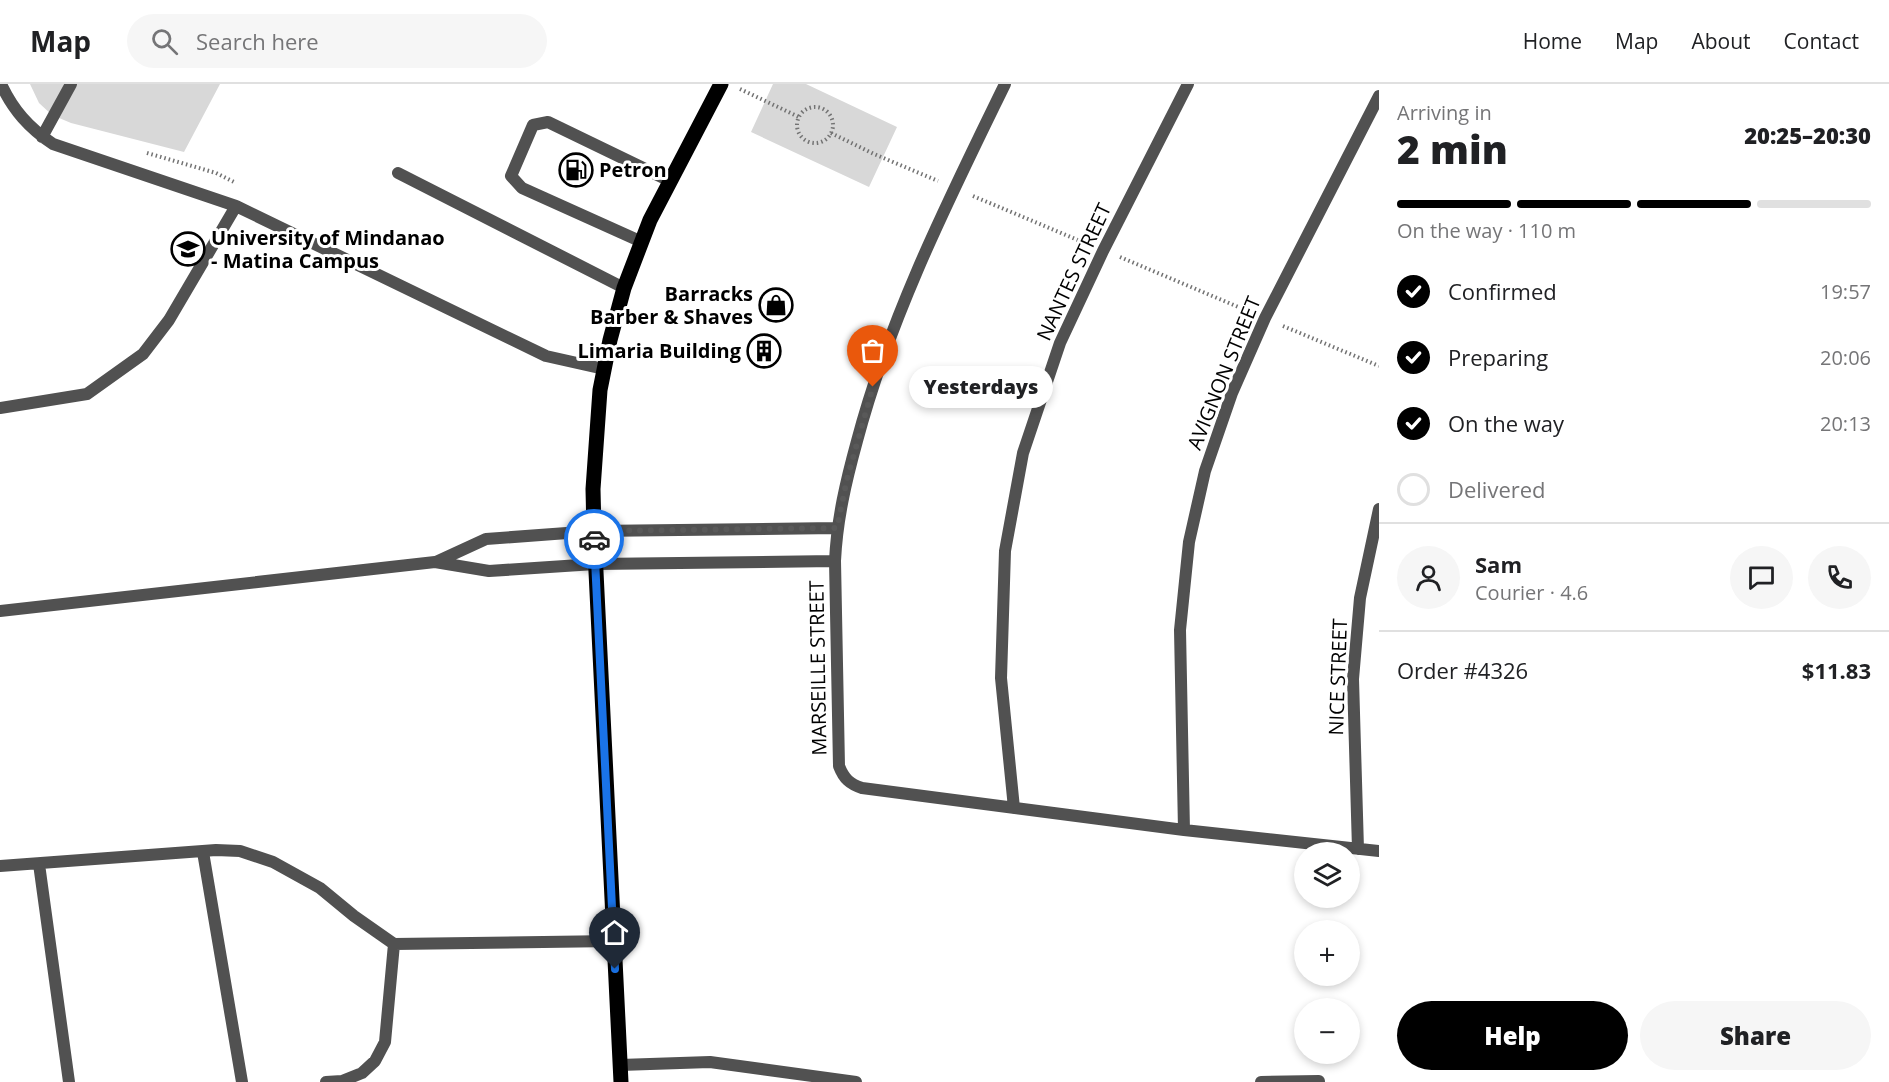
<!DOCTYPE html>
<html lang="en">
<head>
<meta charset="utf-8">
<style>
	body { margin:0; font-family:"Open Sans",sans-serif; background:#f6f6f6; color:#202124; height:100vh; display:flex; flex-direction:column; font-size:22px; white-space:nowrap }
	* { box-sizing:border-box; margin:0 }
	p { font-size:20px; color:#757577 }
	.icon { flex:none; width:33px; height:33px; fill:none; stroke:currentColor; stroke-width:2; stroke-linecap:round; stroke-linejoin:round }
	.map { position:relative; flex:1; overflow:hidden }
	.panel { display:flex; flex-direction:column; background:#fff; width:510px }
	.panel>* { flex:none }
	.fabs { position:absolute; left:1294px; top:758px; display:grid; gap:12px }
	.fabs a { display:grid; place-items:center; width:66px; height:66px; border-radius:50%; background:#fff; box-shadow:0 3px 9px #0003; font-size:30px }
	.pin { position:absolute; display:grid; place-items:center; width:51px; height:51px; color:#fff; margin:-62px -26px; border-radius:50% 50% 50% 0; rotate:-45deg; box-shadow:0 0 6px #0007 }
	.pin .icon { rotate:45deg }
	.courier { position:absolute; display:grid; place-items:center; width:60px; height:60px; margin:-30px; border:4px solid #1a73e8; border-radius:50%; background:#fff; color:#222; box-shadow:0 2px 8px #0007 }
	.bubble { position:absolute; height:42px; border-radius:21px; background:#fff; box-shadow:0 3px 9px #0003; font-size:20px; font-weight:800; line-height:42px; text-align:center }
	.overview em { font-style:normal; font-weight:800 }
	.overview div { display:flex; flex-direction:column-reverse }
	.overview { display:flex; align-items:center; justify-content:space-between; height:102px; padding:0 18px }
	h1 { font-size:39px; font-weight:800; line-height:45px }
	.bar { display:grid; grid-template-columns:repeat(4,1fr); gap:9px 6px; align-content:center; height:72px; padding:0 18px }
	.bar i { height:8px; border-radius:4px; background:#e0e0e0 }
	.bar .on { background:#000 }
	.bar p { grid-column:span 4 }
	.line { display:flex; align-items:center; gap:15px; padding:0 18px; border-top:2px solid #e0e0e0 }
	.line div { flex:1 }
	.round { display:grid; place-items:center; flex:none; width:63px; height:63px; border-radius:32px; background:#f6f6f6 }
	ol { padding:0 18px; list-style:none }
	li { display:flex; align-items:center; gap:18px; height:66px }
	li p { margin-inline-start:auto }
	li .icon { padding:6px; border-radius:50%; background:#000; color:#fff; stroke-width:4 }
	li:last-child { color:#757577 }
	li i { width:33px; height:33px; border:3px solid #e0e0e0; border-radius:50% }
	.button { display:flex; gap:12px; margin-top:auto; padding:12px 18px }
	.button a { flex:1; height:69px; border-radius:36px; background:#000; color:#fff; font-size:24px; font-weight:800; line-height:69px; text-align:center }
	.button a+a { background:#f6f6f6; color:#202124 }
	header { display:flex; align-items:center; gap:36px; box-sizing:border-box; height:84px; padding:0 30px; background:#fff; border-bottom:2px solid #e0e0e0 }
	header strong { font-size:28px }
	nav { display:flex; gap:33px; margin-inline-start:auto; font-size:21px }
	.search { width:420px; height:54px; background:#f6f6f6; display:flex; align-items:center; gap:15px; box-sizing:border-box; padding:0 21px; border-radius:33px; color:#757577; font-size:22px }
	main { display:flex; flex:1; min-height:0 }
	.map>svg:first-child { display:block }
	.green { fill:#d8d8d8 }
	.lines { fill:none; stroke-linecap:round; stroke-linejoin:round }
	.path { stroke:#737373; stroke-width:4; stroke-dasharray:1.5 3; stroke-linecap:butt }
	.service { stroke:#515151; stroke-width:12 }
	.minor { stroke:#515151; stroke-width:12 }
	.primary { stroke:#000; stroke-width:15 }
	.done { stroke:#595959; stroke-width:6; stroke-dasharray:0 10.8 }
	.route { stroke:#1a73e8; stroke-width:8 }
	.labels { text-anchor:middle; stroke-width:6; stroke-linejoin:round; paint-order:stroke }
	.poi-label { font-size:20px; font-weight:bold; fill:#000; stroke:#fff; text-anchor:start }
	.street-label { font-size:20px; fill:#000; stroke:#fff }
</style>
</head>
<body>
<header>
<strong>Map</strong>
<div class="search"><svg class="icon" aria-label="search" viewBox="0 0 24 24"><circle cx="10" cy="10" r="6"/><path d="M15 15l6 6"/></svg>Search here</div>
<nav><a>Home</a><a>Map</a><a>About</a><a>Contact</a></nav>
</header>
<main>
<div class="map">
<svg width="1379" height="998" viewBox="0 0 1379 998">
	<rect width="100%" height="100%" fill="#fff"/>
	<!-- green -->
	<path class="green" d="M30 0H220L184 68 71 39 52 31 39 19Z
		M773 0H806L897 43 869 103 751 48Z"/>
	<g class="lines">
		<!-- path -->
		<path class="path" d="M740 5 799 33
			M797 41a18 18 0 1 1 36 0a18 18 0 1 1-36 0Z
			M831 49 874 70 938 97
			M147 69 216 89 236 99
			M973 112 1085 159
			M1120 173 1248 227
			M1283 242 1379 282"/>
		<!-- service -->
		<path class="service" d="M1 0C13 26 29 44 53 60L236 122 546 272 604 285
			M42 53 71 0
			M398 89 624 204
			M642 158 522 104 511 92 533 41 548 38 670 97
			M0 324 87 310 143 270 169 236 236 122
			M436 478 486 455 594 447
			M0 527 435 478 489 487 595 480
			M203 768 242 998
			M39 780 69 998
			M0 782 216 766 240 767 273 778 320 804 354 832 394 860 385 958 375 977 362 989 342 997 326 998
			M394 860 614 857
			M620 981 710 978 856 998
			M1261 998 1319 997"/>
		<!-- minor -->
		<path class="minor" d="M1005 0C949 115 890 232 857 357 846 397 837 435 835 477L839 682C844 695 850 700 862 704L1184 746 1379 767
			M594 447 837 444
			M595 480 835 477
			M1014 724 1001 594 1005 467 1023 369 1060 259 1103 167 1188 0
			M1184 746 1180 546 1189 458 1205 387 1232 309 1265 234 1379 12
			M1358 765 1353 595 1360 514 1379 425"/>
		<!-- primary -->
		<path class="primary" d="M621 998 594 447 593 405 600 306 610 256 624 204 650 136 721 0"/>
	</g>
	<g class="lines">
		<!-- done -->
		<path class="done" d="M594 455V447L837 444 847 395 873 303"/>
		<!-- route -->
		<path class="route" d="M594 455 615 885"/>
	</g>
	<!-- icons -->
	<defs>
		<g id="fuel-ring" transform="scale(1.725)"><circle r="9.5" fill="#fff" stroke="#000" stroke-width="1.5"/><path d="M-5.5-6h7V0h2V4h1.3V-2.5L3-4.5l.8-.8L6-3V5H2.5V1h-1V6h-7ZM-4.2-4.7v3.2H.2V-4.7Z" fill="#000"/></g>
		<g id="university-ring" transform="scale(1.725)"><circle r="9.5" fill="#fff" stroke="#000" stroke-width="1.5"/><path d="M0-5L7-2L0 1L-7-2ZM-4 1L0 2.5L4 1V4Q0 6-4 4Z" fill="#000"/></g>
		<g id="shop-ring" transform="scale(1.725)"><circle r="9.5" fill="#fff" stroke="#000" stroke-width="1.5"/><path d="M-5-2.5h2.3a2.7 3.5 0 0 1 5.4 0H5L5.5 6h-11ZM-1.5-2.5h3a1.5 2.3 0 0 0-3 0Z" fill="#000"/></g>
		<g id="building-ring" transform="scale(1.725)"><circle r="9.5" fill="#fff" stroke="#000" stroke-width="1.5"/><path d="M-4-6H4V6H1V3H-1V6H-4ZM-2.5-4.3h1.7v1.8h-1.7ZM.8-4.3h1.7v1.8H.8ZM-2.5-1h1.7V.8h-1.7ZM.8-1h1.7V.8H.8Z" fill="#000"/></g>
	</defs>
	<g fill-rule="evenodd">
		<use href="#fuel-ring" x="576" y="86"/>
		<use href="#university-ring" x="188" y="165"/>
		<use href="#shop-ring" x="776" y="221"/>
		<use href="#building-ring" x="764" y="267"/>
	</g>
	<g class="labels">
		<!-- poi labels -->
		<g class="poi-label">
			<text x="599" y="93">Petron</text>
			<text x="211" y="161">University of Mindanao<tspan x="211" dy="23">- Matina Campus</tspan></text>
			<text x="753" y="217" text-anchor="end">Barracks<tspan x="753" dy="23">Barber &amp; Shaves</tspan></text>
			<text x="741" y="274" text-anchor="end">Limaria Building</text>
		</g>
		<!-- street labels -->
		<g class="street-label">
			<text transform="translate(1074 188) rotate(-65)" y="7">NANTES STREET</text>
			<text transform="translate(1224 289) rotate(-68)" y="7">AVIGNON STREET</text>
			<text transform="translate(818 584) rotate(-91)" y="7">MARSEILLE STREET</text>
			<text transform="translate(1338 593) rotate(-88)" y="7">NICE STREET</text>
		</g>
	</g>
</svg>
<div class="fabs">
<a><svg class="icon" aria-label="layers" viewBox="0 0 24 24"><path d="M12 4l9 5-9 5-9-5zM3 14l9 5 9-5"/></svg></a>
<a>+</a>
<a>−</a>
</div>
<div class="pin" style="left:873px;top:303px;background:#ea580c"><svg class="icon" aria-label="bag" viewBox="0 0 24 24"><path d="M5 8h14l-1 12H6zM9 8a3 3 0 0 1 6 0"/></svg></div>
<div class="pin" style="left:615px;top:885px;background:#1f2937"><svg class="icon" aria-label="home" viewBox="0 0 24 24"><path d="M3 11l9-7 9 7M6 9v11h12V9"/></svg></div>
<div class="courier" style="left:594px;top:455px"><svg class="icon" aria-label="car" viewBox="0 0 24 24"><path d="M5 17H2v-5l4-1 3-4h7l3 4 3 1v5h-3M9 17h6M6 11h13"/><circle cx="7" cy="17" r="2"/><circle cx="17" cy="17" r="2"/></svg></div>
<div class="bubble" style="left:909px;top:282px;width:144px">Yesterdays</div>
</div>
<section class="panel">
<div class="overview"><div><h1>2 min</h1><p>Arriving in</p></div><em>20:25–20:30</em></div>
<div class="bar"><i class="on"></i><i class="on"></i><i class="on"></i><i></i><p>On the way · 110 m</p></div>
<ol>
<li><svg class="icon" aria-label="check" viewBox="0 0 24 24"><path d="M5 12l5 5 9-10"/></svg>Confirmed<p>19:57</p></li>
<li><svg class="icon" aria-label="check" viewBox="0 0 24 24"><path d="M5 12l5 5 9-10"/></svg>Preparing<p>20:06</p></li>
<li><svg class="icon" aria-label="check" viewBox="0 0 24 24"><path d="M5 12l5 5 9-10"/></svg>On the way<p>20:13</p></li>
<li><i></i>Delivered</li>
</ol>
<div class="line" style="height:108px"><a class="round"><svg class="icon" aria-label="person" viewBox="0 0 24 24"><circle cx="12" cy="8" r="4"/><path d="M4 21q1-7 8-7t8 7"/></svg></a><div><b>Sam</b><p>Courier · 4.6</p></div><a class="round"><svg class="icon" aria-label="chat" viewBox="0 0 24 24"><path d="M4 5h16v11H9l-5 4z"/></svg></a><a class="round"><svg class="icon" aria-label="phone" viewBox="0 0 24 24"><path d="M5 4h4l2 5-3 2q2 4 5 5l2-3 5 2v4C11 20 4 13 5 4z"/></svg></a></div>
<div class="line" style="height:78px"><div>Order #4326</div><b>$11.83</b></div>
<div class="button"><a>Help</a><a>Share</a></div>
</section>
</main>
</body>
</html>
